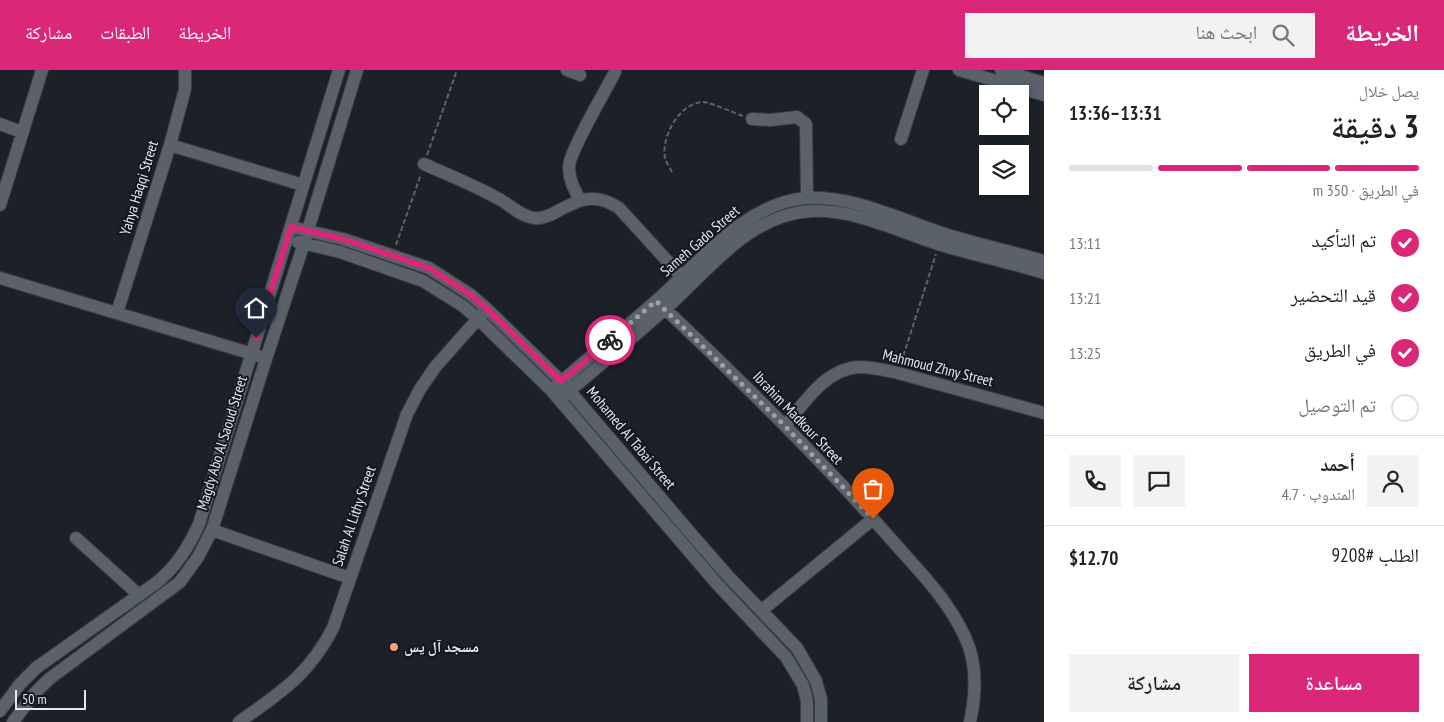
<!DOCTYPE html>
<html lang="ar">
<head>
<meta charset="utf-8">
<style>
	body { margin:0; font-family:"PT Sans Narrow","Noto Naskh Arabic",sans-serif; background:#f2f2f2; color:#222; direction:rtl; height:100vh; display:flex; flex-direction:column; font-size:19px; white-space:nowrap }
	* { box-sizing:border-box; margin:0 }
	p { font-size:16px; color:#767676 }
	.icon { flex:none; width:28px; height:28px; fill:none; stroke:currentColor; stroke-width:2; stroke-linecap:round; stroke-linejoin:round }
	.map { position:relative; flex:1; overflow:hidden; direction:ltr }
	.sheet { display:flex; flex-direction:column; background:#fff; width:400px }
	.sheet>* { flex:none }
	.controls { position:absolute; left:979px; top:15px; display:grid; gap:10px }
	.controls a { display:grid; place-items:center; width:50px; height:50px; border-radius:0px; background:#fff; box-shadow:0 2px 8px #0003; font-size:25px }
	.scale { position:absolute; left:15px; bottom:12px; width:71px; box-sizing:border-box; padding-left:5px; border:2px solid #e4e8ed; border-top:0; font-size:14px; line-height:18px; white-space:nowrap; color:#e4e8ed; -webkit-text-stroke:4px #13181e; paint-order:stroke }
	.pin { position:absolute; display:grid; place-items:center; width:42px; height:42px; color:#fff; margin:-51px -21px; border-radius:50% 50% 50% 0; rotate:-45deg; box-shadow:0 0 5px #0007 }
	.pin .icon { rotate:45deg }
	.courier { position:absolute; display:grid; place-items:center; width:50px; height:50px; margin:-25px; border:4px solid #db2777; border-radius:50%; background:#fff; color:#222; box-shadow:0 1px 6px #0007 }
	.overview em { font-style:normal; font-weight:600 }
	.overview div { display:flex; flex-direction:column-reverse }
	.overview { display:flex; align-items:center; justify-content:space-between; height:85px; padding:0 25px }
	h1 { font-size:32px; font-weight:600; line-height:38px }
	.bar { display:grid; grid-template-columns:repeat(4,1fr); gap:8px 5px; align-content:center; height:60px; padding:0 25px }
	.bar i { height:6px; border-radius:4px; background:#e0e0e0 }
	.bar .selected { background:#db2777 }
	.bar p { grid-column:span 4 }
	.line { display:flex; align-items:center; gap:12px; padding:0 25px; border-top:1px solid #e0e0e0 }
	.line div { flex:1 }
	.round { display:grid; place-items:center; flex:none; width:52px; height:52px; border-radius:0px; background:#f2f2f2 }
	ol { padding:0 25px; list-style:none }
	li { display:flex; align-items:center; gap:15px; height:55px }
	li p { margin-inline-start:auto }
	li .icon { padding:5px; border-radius:50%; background:#db2777; color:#fff; stroke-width:4 }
	li:last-child { color:#767676 }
	li i { width:28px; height:28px; border:2px solid #e0e0e0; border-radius:50% }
	.action { display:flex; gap:10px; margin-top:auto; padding:10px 25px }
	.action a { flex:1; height:58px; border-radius:0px; background:#db2777; color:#fff; font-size:20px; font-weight:600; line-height:58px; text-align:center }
	.action a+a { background:#f2f2f2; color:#222 }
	header { display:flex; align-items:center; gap:30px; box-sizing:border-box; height:70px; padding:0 25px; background:#db2777; color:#fff }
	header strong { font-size:24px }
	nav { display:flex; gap:28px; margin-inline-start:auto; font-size:18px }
	.search { width:350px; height:45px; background:#f2f2f2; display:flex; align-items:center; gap:12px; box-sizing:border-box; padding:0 18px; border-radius:0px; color:#767676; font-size:19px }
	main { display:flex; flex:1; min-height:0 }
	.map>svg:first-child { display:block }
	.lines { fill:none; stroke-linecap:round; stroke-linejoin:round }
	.minor-casing { stroke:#383c41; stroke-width:14 }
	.path { stroke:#5e6369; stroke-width:2; stroke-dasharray:5 2.5; stroke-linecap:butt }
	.minor { stroke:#5b6169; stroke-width:12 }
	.done { stroke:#9ea2a8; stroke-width:5; stroke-dasharray:0 9 }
	.route { stroke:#db2777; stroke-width:6 }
	.poi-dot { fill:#f1a17d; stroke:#13181e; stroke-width:2 }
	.labels { text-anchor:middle; stroke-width:4; stroke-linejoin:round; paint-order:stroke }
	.street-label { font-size:15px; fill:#e4e8ed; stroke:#13181e }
	.poi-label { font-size:15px; font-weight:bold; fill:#e4e8ed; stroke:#13181e; text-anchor:start }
</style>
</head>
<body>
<header>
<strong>الخريطة</strong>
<div class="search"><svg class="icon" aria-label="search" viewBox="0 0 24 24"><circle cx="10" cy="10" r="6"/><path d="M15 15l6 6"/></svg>ابحث هنا</div>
<nav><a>الخريطة</a><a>الطبقات</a><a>مشاركة</a></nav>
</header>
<main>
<section class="sheet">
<div class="overview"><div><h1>3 دقيقة</h1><p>يصل خلال</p></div><em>13:31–13:36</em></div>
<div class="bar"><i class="selected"></i><i class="selected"></i><i class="selected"></i><i></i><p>في الطريق · 350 m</p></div>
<ol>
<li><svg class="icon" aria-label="check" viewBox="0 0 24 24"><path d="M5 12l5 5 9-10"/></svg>تم التأكيد<p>13:11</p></li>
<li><svg class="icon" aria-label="check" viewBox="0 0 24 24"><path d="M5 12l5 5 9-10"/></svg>قيد التحضير<p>13:21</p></li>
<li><svg class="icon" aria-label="check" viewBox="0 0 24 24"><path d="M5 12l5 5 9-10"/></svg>في الطريق<p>13:25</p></li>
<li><i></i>تم التوصيل</li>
</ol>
<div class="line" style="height:90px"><a class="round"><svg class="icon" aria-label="person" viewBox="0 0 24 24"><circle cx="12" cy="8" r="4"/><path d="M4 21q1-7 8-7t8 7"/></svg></a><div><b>أحمد</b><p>المندوب · 4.7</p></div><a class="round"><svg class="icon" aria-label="chat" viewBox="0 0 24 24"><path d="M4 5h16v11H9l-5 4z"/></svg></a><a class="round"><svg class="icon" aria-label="phone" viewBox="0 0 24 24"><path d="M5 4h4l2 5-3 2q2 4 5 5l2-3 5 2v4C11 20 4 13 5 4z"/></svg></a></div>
<div class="line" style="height:65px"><div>الطلب #9208</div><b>$12.70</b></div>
<div class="action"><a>مساعدة</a><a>مشاركة</a></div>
</section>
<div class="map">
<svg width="1044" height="652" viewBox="0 0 1044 652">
	<rect width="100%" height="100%" fill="#1c2128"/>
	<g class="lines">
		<!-- minor casing -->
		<g class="minor-casing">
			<path id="minor" d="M567 0 580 5
				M959 0 1044 25
				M1001 0 1044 13
				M752 49 771 50 797 47 806 54 807 128
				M0 54 22 62
				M901 69 923 0
				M170 75 303 115
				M424 94C448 105 474 115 497 128 510 134 519 146 534 148 541 149 549 146 556 142 580 129 594 122 619 138L682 207
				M580 130C574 119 569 110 569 97 569 82 606 20 615 2
				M0 135 42 0
				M291 157 343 169 429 198 471 225 487 239 561 311 693 466 728 506 797 578 816 611 821 629V652
				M298 172 340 182 423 211 463 236 478 249 551 320 718 515 786 587 803 615 807 631V652
				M0 208 259 286
				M660 234C739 309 818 386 890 468 917 499 948 529 965 567 978 594 976 624 970 652
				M117 243 170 75 185 19V0
				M555 317C588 288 623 260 656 231 699 193 745 133 806 128 852 125 899 149 942 163 975 174 1010 181 1044 191
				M563 326C597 298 631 269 664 240 709 201 747 145 811 141 855 139 897 161 938 174 973 185 1009 192 1044 203
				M785 356C805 332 825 299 859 297 872 297 885 300 898 303L1044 343
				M212 460 350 508
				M76 468 139 525
				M762 540 873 449
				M0 641 20 614 36 598 156 513C176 497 188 478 199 454L339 0
				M13 652 34 624 49 609 180 512 198 487 212 460 266 289 304 173 357 0
				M239 652C281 622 308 606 333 558L407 344 420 319 436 296 484 242"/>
		</g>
		<!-- path -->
		<path class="path" d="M427 85 457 0
			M672 102C670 98 666 92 665 88 661 67 679 33 703 32 710 32 734 43 743 46
			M396 175 421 104
			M901 293 936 184"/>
		<!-- minor -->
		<use href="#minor" class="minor"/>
	</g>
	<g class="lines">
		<!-- done -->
		<path class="done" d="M610 270 656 231 785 356 873 449"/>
		<!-- route -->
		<path class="route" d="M256 268 291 157 343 169 429 198 471 225 487 239 561 311 610 270"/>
	</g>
	<!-- markers -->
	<circle class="poi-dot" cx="394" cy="577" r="5"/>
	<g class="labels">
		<!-- street labels -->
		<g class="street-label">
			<text transform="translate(139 118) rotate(-73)" y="5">Yahya Haqqi Street</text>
			<text transform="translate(700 171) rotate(-41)" y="5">Sameh Gado Street</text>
			<text transform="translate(938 298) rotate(14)" y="5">Mahmoud Zhny Street</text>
			<text transform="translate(798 348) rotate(46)" y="5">Ibrahim Madkour Street</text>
			<text transform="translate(631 368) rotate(50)" y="5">Mohamed Al Tabai Street</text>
			<text transform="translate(222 373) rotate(-73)" y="5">Magdy Abo Al Saoud Street</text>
			<text transform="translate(354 446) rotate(-71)" y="5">Salah Al Lithy Street</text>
		</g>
		<!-- poi labels -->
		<g class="poi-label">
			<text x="404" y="582">مسجد آل يس</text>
		</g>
	</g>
</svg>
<div class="controls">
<a><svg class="icon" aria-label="locate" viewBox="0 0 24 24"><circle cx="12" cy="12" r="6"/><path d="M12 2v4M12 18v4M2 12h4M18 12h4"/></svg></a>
<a><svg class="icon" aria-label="layers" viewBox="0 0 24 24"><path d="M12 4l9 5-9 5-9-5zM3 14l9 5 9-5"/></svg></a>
</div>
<div class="scale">50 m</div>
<div class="pin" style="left:873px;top:449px;background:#ea580c"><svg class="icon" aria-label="bag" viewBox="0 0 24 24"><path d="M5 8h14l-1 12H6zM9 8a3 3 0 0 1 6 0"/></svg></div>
<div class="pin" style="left:256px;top:268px;background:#1f2937"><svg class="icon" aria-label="home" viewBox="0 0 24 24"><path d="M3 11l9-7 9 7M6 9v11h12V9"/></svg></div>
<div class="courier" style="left:610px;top:270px"><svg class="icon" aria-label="bike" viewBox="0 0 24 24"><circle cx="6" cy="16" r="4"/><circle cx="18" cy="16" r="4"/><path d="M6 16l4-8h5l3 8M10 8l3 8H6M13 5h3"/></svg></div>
</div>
</main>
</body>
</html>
